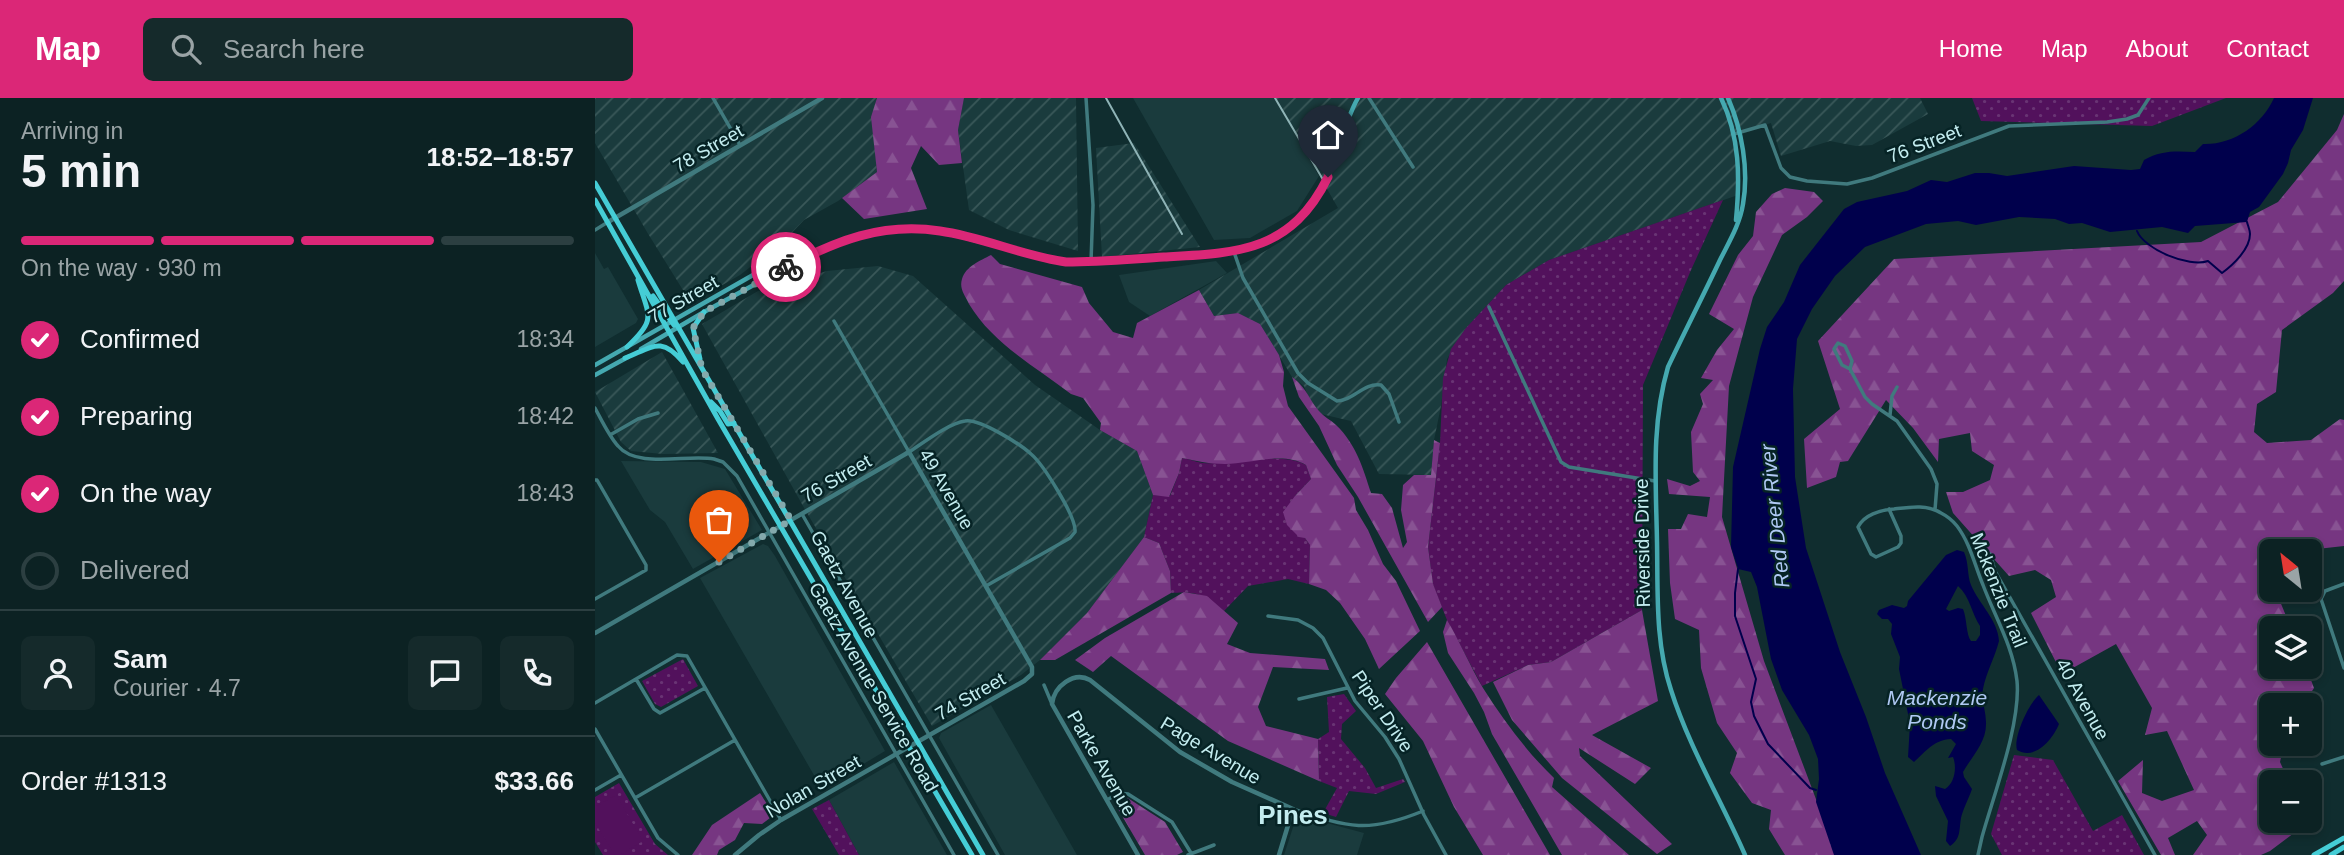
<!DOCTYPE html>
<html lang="en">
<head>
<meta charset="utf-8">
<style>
	body { margin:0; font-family:Helvetica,sans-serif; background:#152a2b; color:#f1f3f6; height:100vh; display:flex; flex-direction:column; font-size:26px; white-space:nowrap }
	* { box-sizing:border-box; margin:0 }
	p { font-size:23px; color:#9aa4a6 }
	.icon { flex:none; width:38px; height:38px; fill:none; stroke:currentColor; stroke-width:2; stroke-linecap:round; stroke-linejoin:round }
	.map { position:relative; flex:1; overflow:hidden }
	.side { display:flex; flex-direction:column; background:#0c2223; width:595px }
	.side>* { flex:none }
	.needle { width:46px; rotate:330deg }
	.buttons { position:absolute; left:1664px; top:441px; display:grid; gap:14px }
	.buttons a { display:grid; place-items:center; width:63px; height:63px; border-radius:10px; background:#0c2223; box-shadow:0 4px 10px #0003,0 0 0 2px #2c3f41; font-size:35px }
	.pin { position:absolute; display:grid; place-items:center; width:60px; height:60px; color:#fff; margin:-72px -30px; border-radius:50% 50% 50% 0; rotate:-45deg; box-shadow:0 0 7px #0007 }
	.pin .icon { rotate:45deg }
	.courier { position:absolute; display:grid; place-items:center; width:70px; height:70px; margin:-35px; border:5px solid #db2777; border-radius:50%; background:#fff; color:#222; box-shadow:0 2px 9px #0007 }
	.head em { font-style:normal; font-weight:700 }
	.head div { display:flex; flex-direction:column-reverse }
	.head { display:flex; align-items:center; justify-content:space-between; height:119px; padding:0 21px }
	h1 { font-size:46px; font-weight:700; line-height:52px }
	.bar { display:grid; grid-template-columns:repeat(4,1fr); gap:10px 7px; align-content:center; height:84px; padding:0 21px }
	.bar i { height:9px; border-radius:5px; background:#2c3f41 }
	.bar .on { background:#db2777 }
	.bar p { grid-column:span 4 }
	.line { display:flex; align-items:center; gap:18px; padding:0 21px; border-top:2px solid #2c3f41 }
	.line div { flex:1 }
	.round { display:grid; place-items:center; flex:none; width:74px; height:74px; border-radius:10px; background:#152a2b }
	ol { padding:0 21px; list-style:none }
	li { display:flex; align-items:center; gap:21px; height:77px }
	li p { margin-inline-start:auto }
	li .icon { padding:7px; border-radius:50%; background:#db2777; color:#fff; stroke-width:4 }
	li:last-child { color:#9aa4a6 }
	li i { width:38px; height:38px; border:4px solid #2c3f41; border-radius:50% }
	header { display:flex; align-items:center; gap:42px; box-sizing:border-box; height:98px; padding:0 35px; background:#db2777; color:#fff }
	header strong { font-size:33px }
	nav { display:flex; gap:38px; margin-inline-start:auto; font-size:24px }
	.search { width:490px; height:63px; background:#152a2b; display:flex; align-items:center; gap:18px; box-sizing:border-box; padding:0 24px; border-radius:10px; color:#9aa4a6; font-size:26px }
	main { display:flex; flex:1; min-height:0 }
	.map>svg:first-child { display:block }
	.built { fill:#1a3b3d }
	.industrial { fill:url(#industrial-furrows) }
	.green { fill:url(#green-dots) }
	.forest { fill:url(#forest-firs) }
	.pitch { fill:#52115c }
	.water { fill:#00004c; fill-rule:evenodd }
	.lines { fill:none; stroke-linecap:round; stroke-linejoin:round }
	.stream { stroke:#00004c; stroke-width:2 }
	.minor { stroke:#407a7e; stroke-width:3.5 }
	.tertiary { stroke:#407a7e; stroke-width:4.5 }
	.secondary { stroke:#45a9b0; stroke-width:4.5 }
	.primary { stroke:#45cdd6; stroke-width:5 }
	.rail { stroke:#8fb4b7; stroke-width:2 }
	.done { stroke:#84a9ac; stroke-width:7; stroke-dasharray:0 12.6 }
	.route { stroke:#db2777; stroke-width:9 }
	.labels { text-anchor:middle; stroke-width:5; stroke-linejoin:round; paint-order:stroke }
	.street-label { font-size:19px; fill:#c3ecef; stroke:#062325 }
	.water-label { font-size:21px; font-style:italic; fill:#b0c9f4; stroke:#062325 }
	.district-label { font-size:26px; font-weight:bold; fill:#c3ecef; stroke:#062325 }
</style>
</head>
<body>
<header>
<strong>Map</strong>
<div class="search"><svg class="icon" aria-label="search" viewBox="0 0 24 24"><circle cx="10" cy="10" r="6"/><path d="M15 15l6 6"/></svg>Search here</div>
<nav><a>Home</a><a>Map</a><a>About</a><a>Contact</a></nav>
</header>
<main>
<section class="side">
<div class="head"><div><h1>5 min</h1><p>Arriving in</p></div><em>18:52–18:57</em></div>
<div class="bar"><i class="on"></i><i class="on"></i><i class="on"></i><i></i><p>On the way · 930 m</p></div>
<ol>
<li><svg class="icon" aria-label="check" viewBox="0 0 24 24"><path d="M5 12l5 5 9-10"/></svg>Confirmed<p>18:34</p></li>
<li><svg class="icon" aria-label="check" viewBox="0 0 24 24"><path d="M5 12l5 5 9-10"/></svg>Preparing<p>18:42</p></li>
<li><svg class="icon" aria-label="check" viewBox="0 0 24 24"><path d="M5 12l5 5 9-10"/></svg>On the way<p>18:43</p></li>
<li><i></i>Delivered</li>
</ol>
<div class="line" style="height:126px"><a class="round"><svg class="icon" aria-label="person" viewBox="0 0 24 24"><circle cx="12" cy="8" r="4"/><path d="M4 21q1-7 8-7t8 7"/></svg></a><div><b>Sam</b><p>Courier · 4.7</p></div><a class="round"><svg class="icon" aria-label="chat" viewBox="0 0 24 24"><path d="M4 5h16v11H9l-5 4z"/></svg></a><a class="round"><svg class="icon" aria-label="phone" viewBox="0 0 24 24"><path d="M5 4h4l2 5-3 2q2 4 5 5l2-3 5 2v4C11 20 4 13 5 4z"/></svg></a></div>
<div class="line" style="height:91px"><div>Order #1313</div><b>$33.66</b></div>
</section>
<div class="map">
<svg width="1749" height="757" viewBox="0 0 1749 757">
	<defs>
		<pattern id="industrial-furrows" width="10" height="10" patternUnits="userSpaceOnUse" patternTransform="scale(1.75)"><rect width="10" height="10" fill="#1a3b3d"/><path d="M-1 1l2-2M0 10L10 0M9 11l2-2" fill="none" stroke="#3a5859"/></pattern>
		<pattern id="green-dots" width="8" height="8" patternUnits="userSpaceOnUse" patternTransform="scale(1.75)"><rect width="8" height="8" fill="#52115c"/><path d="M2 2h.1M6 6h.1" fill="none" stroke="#693474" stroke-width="1.8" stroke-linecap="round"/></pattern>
		<pattern id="forest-firs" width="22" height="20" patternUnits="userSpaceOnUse" patternTransform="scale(1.75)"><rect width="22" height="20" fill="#763681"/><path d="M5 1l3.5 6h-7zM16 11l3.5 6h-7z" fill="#885393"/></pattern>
	</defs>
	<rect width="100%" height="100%" fill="#102d2f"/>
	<!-- built -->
	<path class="built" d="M538 0H680L724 78 702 113 655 140 619 142Z
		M0 155 9 171 13 169 43 221 41 225 0 249Z
		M621 163 632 175 555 218 534 204 524 177Z
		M26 363 106 364 130 371 167 432 98 471 70 424 55 412Z
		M168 446 173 448 180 458 290 653 227 691 105 480Z
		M396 607 482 757H410L344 640 346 635Z
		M299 664 352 757H264L234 702Z
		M702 717 769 735 762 757H689Z"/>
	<!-- industrial -->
	<path class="industrial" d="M0 0H282L277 19 282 74 243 103 209 122 191 141 145 177 96 205 52 134 0 45Z
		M369 0H481L483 153 414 132 374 112 363 32Z
		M680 0H1325L1333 16 1277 47 1261 48 1235 43 1186 58 1176 25 1139 36 1143 97 954 162 911 187 871 230 852 261 846 308 839 342 836 377 784 376 756 323 726 316 713 298 709 288 697 279 665 226 643 215 619 218 604 192 743 110Z
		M539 45 605 149 507 159 501 50Z
		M283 168 318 178 440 287 505 332 542 353 558 397 549 439 492 515 445 562 426 577 337 628 208 408 107 226 163 193 232 173Z
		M67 254 123 355 68 356 36 353 26 344 0 294Z"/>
	<!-- green -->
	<path class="green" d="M1377 0H1631L1557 28 1386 23Z
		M1128 102 1096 172 1048 287 1047 512 956 564 933 567 887 588 852 522 838 487 833 449 845 345 848 280 856 251 871 230 911 187 954 162Z
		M587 360C594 361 601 364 608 365 636 367 688 353 711 367L716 381 700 398 710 440 715 447 714 486 693 481 653 488 629 513C609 496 602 493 576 495L575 473 564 445 549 439 558 397 575 398 584 375Z
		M88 561 103 588 66 609 60 606 47 583Z
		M749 596 761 613 747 626 746 641 770 670 781 690 808 681 810 684 781 696 754 693 741 719 728 715 742 690 724 683 723 641 734 634 732 599Z
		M1419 657 1458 662 1498 733 1527 717 1549 757H1407L1396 736Z
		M24 685 60 746 73 757H8L0 744V699Z
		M234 702 264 757H244L217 711Z"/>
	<!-- forest -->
	<path class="forest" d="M282 0H369L363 32 367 65 344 67 326 48 316 70 332 111 269 121 247 100 282 74 276 19Z
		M1749 16V183L1738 195 1687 232 1681 294 1662 306 1659 334 1672 345 1716 342 1745 321 1749 322V448L1704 453H1676V462L1669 473 1676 486V492H1680L1682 496 1696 530H1676V569H1711L1719 590 1708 607H1676V646H1689L1685 664 1694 684H1676V723H1715L1675 753 1666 757H1598L1612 737 1602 723 1573 740 1580 757H1566L1523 683 1548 662 1547 695 1567 703 1599 692 1572 633 1550 637 1557 610 1521 546 1467 576 1436 515 1461 499 1456 482 1440 472 1414 478 1358 415 1351 394H1368L1395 382 1399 367 1377 353 1375 335 1344 341 1343 364 1318 330 1291 302 1253 363 1245 364 1241 379 1212 390 1209 341 1245 311 1223 243 1299 161 1606 144 1683 104 1742 32Z
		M1190 90 1219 94 1228 103 1212 119 1187 137 1158 199 1134 288 1127 419 1169 563 1242 757H1190L1174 731 1176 712 1157 705 1135 675 1142 655 1122 625 1106 570 1104 532 1080 521 1075 485 1073 431H1086L1093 416 1112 419 1115 399 1074 396 1072 381 1095 388 1105 383 1098 374 1096 334 1108 306 1105 296 1118 282 1106 280 1122 252 1139 231 1114 216 1143 157 1158 138 1161 114 1177 96Z
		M396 157 405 166 487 189 494 205 518 234 538 240 542 225 604 192 619 218 643 215 665 226 684 257 689 274 688 288 693 308 759 400 761 412 773 432 788 466 801 483 825 533 784 571 770 541 745 505 731 492 714 486 715 447 710 440 704 439 692 427 688 414 700 398 716 381 711 367C688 353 655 366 630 366 615 366 602 363 587 360L584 375 574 399 558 397 542 353 505 332 506 325 488 300 476 296C440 268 398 246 374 206 370 197 364 191 367 181 371 168 385 163 396 157Z
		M697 279C712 290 713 300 724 313 729 319 736 322 741 327 761 346 768 370 776 395L787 396 797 410 808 450 812 444 806 412 808 387 819 377H836L839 342 845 345 833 449 838 486 847 509 833 524 763 399 742 367 724 328 704 299Z
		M549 439 564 445 575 473 576 495 460 562H445L492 515Z
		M589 494 612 498 643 525 632 546 655 555 730 561 734 572 678 569 663 609 671 628 723 641 724 683 633 643 516 558 498 574 480 562 510 540Z
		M1047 512 1063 603 997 637 1056 670 1040 686 984 650 985 658 1077 746 1062 756 967 680 917 622 898 584 933 567 956 564Z
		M852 522C865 544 875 568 888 590 909 623 931 653 959 680L957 689 1034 757H967L897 636 889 614 879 595 853 555 848 534Z
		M832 544 955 757H888L859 709 828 643 790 596 801 580Z
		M165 695 179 717 167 726 149 725 140 742 124 752 122 757H97L117 727Z
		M528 697 570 724 588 754 582 757H550L519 704Z"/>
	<!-- pitch -->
	<path class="pitch" d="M21 697 48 743 25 757H20L0 725V709Z"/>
	<!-- water -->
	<path class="water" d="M1679 0H1718L1708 32 1696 52 1693 65 1688 76 1664 109 1655 114 1652 124 1600 128 1593 135 1567 129 1515 134 1487 125 1474 126 1460 121 1424 119 1381 127 1363 123 1331 126 1270 149 1240 178 1217 211 1202 241 1198 291 1200 379 1211 450 1245 554 1271 619 1290 675 1326 757H1239L1221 704 1224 681 1223 661 1214 637 1187 592 1176 561 1162 489 1156 474 1143 471 1136 449 1138 369 1165 251 1172 229 1189 204 1205 167 1249 111 1262 104 1312 93 1336 82 1352 84 1380 75H1394L1412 78 1479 68 1536 72 1545 71 1549 62C1566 52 1581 53 1600 54L1608 46C1638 47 1667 27 1679 0Z
		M1362 452 1369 454C1374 465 1372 477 1376 487 1384 506 1403 522 1404 543 1400 559 1391 575 1388 591 1386 602 1391 613 1391 624 1392 644 1377 658 1368 674L1369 679 1377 691C1374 700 1368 711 1366 720 1364 732 1366 741 1355 748L1351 743 1353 723 1341 698 1340 688 1350 691C1360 685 1362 669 1358 659L1353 660 1361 646 1356 641C1339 642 1331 653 1319 664L1313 659 1315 626 1304 571 1305 559 1296 536 1297 526 1293 521H1287L1282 516 1284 512 1297 507 1309 510 1312 508 1313 503 1351 457ZM1363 488C1375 498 1377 517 1385 528V537L1381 543H1376C1371 537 1372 520 1368 511L1363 510 1354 513 1351 511Z
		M1444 597 1464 626C1458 641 1440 663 1422 652 1418 639 1434 605 1444 597Z"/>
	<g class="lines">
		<!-- stream -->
		<path class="stream" d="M1542 133C1549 151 1594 170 1613 163L1627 175C1638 167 1655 151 1655 136 1655 132 1653 128 1652 124
			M1143 471 1140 495V518L1161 581 1156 604 1159 618 1173 646 1215 690 1221 692"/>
		<!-- minor -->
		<path class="minor" d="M118 0 145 47
			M491 0 498 107 496 164
			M774 0 818 69
			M1139 36 1170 27 1186 70 1195 79 1212 83 1252 86 1277 80 1414 28 1512 24 1532 21 1543 17 1554 0
			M0 132 13 124
			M639 154 648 180 703 275 713 285 742 303C758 303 769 284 786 287L794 296 804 324
			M894 209 966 364 974 369 1060 383
			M239 223 314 354C328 345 354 325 370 323 384 320 425 346 436 356 448 366 482 420 480 434L475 440 391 488
			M1255 271 1247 267 1239 251 1243 245 1250 248 1257 263 1255 271 1270 299 1277 306 1302 323 1336 371 1342 386 1340 412
			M0 310C7 323 14 338 23 348 42 371 92 356 119 361L128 364 142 378 359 757
			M1295 317 1297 298 1302 289
			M15 337 43 321 63 315
			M0 382H2L51 467V472L0 501
			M1294 411 1306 438V445L1303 449 1281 459 1276 456 1263 429C1269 417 1285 412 1299 411 1315 409 1332 406 1346 415 1352 418 1358 423 1362 428 1375 445 1380 468 1388 487 1400 519 1418 548 1422 583 1426 625 1399 696 1387 739L1383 757
			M207 416 403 757
			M1395 456 1400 473 1560 757
			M1749 486 1730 493 1726 501 1749 570
			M673 518 703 522 718 530 728 540 760 603 790 639 804 661 829 717 851 757
			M41 581 59 611 65 615 110 590
			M449 587 457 606
			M704 601 752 590
			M0 605 82 557 92 558 186 722
			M0 631 63 740 83 757
			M1727 666 1749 659
			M0 692 26 677
			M40 700 140 642
			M512 702 524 695 533 696 577 724 596 755
			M698 711C753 729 772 736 828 713
			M593 757 619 747"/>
		<!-- tertiary -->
		<path class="tertiary" d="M13 124 227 0
			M0 535 314 354 437 569V576L429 583 186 722 164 737 140 757
			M543 757 457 606C459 588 479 573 495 582L585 654 637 684 698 711 684 757"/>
		<!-- secondary -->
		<path class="secondary" d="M1126 0C1145 39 1145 80 1141 122
			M1133 0C1147 32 1154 72 1148 106 1145 126 1134 144 1125 162 1108 198 1090 233 1073 269 1056 327 1061 384 1062 444 1063 494 1060 544 1076 592 1094 649 1126 702 1150 757
			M46 251 109 214 210 159
			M0 267 158 177 268 136 295 131 345 133 447 160 471 164C503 164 535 161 567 160 638 156 692 156 730 84 744 58 748 26 763 0
			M0 277 33 259"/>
		<!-- primary -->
		<path class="primary" d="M0 85 388 757
			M0 102 123 321 377 757
			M58 198 79 227
			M32 249C62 221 54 219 43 182
			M30 260C58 249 66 238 88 264
			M105 261 98 230 109 214
			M116 304 125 313 133 326 139 325
			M1719 757 1749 740
			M1736 757 1749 749"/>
		<!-- rail -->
		<path class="rail" d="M511 0 587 136
			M680 0 730 85"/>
	</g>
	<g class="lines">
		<!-- done -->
		<path class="done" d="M124 464 196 422 107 271 98 230 109 214 191 169"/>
		<!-- route -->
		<path class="route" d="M191 169C241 143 287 124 345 133 388 139 428 158 471 164 504 164 536 161 569 159 643 155 696 154 733 79"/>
	</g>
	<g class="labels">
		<!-- street labels -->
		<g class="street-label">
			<text transform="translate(1329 45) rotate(-21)" y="7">76 Street</text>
			<text transform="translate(113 50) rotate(-30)" y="7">78 Street</text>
			<text transform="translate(88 201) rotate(-30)" y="7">77 Street</text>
			<text transform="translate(241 380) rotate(-30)" y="7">76 Street</text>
			<text transform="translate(352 391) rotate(60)" y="7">49 Avenue</text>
			<text transform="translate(1047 445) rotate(-91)" y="7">Riverside Drive</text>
			<text transform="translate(250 486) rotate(61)" y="7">Gaetz Avenue</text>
			<text transform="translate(1404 492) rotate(68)" y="7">Mckenzie Trail</text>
			<text transform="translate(279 589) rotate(60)" y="7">Gaetz Avenue Service Road</text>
			<text transform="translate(375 598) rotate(-30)" y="7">74 Street</text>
			<text transform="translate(1488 601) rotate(61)" y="7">40 Avenue</text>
			<text transform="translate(788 613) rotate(56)" y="7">Piper Drive</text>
			<text transform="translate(616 652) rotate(31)" y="7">Page Avenue</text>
			<text transform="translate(507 665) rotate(60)" y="7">Parke Avenue</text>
			<text transform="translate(218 688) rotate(-30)" y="7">Nolan Street</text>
		</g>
		<!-- water labels -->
		<g class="water-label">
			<text transform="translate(1180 418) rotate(-96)" y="7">Red Deer River</text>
			<text x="1342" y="607">Mackenzie<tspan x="1342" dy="24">Ponds</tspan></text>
		</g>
		<!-- district labels -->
		<g class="district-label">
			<text x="698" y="726">Pines</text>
		</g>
	</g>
</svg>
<div class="buttons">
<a><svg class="needle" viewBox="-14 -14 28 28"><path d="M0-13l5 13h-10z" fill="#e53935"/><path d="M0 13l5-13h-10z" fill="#9aa4a6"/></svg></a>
<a><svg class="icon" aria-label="layers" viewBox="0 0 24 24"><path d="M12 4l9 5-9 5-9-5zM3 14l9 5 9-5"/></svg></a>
<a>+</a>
<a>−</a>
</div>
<div class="pin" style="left:124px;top:464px;background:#ea580c"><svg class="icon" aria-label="bag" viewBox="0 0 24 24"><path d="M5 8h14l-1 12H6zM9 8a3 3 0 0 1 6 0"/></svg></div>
<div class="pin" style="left:733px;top:79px;background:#1f2937"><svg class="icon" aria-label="home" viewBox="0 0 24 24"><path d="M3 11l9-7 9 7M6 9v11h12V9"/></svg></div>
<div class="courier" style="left:191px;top:169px"><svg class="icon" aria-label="bike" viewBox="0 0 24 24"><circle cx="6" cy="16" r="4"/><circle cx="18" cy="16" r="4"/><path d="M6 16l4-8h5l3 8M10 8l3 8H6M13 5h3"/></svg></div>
</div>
</main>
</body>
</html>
